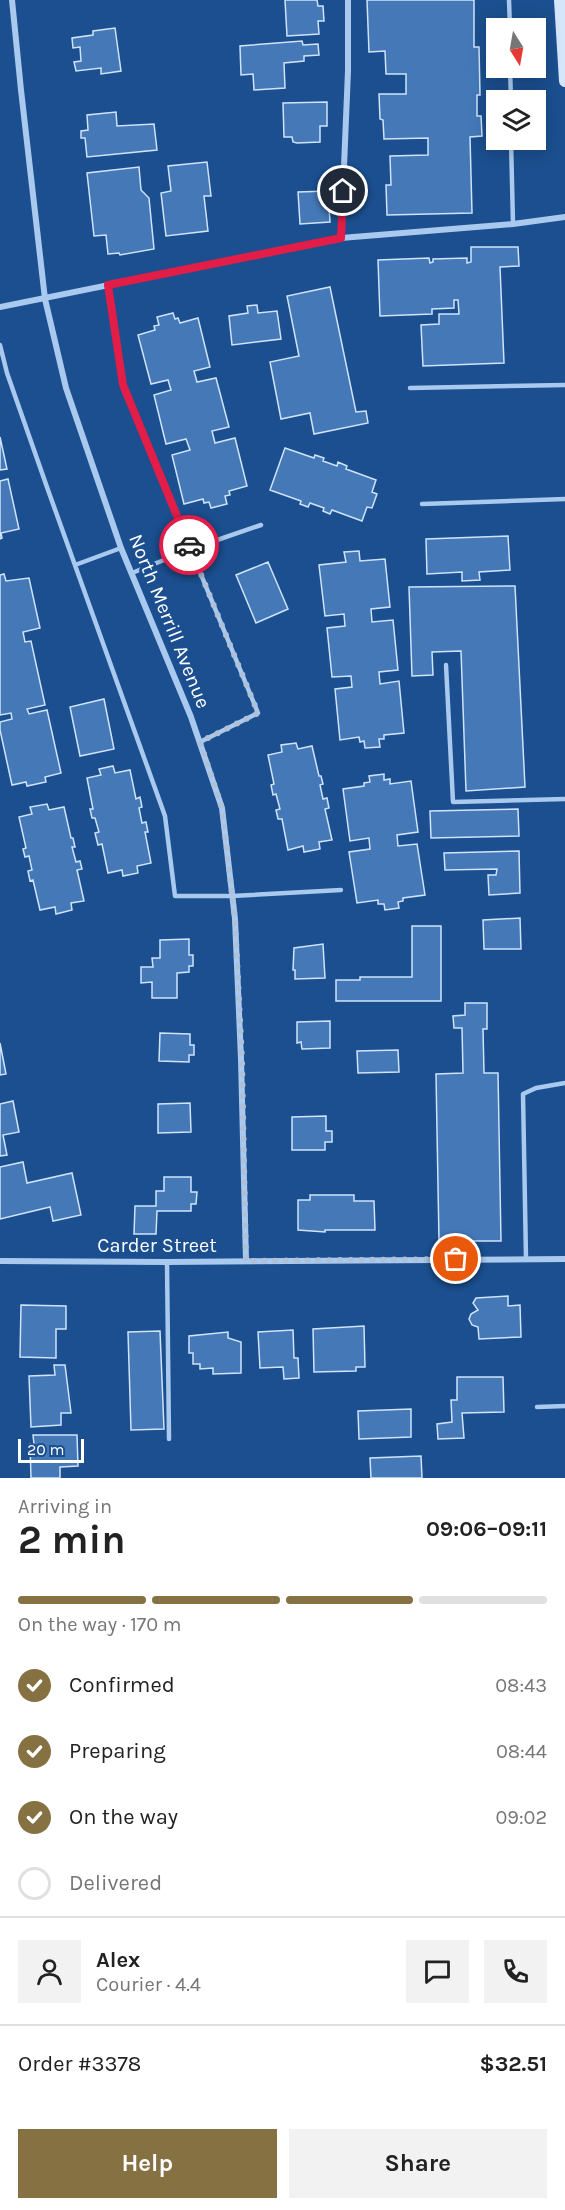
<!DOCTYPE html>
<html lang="en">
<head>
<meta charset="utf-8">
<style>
	body { margin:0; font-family:Karla,sans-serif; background:#f2f2f2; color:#222; height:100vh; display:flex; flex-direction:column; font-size:22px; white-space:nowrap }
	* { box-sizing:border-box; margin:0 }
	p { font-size:20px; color:#767676 }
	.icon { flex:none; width:33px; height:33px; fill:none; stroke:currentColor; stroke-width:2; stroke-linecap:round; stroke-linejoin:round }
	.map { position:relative; height:1478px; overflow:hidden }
	.drawer { display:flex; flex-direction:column; background:#fff; flex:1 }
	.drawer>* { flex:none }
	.needle { width:39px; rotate:169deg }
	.controls { position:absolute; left:486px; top:18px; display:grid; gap:12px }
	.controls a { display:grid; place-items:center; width:60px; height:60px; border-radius:0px; background:#fff; box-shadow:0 3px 15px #0003; font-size:30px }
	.scale { position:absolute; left:18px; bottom:15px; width:66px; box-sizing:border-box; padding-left:6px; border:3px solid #fff; border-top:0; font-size:16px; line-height:21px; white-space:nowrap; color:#fff; -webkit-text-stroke:4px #1b4f8f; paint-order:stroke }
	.pin { position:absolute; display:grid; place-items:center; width:51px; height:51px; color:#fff; margin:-26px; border:3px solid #fff; border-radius:50%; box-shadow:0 2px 6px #0007 }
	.courier { position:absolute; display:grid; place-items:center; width:60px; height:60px; margin:-30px; border:4px solid #e11d48; border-radius:50%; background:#fff; color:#222; box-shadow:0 2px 8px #0007 }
	.head em { font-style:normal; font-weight:700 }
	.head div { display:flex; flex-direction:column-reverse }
	.head { display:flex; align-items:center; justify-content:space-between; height:102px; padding:0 18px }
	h1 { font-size:39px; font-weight:700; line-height:45px }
	.bar { display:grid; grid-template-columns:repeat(4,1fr); gap:9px 6px; align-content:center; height:72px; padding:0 18px }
	.bar i { height:8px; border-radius:4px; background:#e0e0e0 }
	.bar .current { background:#857141 }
	.bar p { grid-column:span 4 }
	.line { display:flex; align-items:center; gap:15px; padding:0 18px; border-top:2px solid #e0e0e0 }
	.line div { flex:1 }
	.round { display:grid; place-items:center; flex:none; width:63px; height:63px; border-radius:0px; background:#f2f2f2 }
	ol { padding:0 18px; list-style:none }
	li { display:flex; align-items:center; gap:18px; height:66px }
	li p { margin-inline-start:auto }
	li .icon { padding:6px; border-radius:50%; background:#857141; color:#fff; stroke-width:4 }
	li:last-child { color:#767676 }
	li i { width:33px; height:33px; border:3px solid #e0e0e0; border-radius:50% }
	.cta { display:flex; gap:12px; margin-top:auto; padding:12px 18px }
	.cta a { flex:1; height:69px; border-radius:0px; background:#857141; color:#fff; font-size:24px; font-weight:700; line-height:69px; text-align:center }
	.cta a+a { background:#f2f2f2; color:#222 }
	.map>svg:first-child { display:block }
	.building { fill:#4478b7; stroke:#cfe3fa; stroke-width:1.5 }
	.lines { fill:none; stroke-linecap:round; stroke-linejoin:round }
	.lane { stroke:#a9c9ee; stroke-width:4.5 }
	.street { stroke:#a9c9ee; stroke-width:6 }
	.secondary { stroke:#d6e6fa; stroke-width:12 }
	.done { stroke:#afc1d8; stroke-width:6; stroke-dasharray:0 10.8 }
	.route { stroke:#e11d48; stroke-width:8 }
	.labels { text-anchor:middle; stroke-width:6; stroke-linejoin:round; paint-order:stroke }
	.street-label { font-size:20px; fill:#fff; stroke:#1b4f8f }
</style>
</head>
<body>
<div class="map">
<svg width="565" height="1478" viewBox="0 0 565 1478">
	<rect width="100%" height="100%" fill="#1b4f8f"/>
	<!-- building -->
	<path class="building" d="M285 0H317L318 6H323L324 21H318L319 34 287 36Z
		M367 0H474V47H479L480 95H477V116H481L482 136 470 137 472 213 387 215 386 185H391L390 156 428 155V138L384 139 383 120 380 119 379 94H406V74H386L385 51 369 52Z
		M115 28 121 71 101 74V68L76 71 74 62 81 61 80 47 73 48 72 38 93 35V31Z
		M302 41 303 45 318 44 319 55 304 56V61L284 63 285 88 254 90 253 74 241 75 240 46Z
		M327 102V126H320V142L297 143 293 142 292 137H284L283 103Z
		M116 112 117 126 154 124 157 150 87 157 85 138H81V131L88 130 87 115Z
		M207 162 211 196H204L208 231 166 236 161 193 171 191 168 166Z
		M139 167 141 190 149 198 154 249 120 255 119 253 108 254 106 235 94 236 87 173Z
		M328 191 330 222 300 224 298 192Z
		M471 247H518L519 266 500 267 504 363 423 366 421 325 439 324V314H459L458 300H454V308L432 309V314L380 316 378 260 429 258 430 263 433 262V259L467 258V263L471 262Z
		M330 287 356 412 366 411 368 423 314 434 310 413 281 419 270 362 299 356 287 296Z
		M257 305 258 313 277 311 281 339 232 345 229 316 248 313 247 306Z
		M173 313 175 319 178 318 180 323 198 318 210 367 194 371 197 382 216 378 229 427 212 431 215 443 235 438 247 486 229 491 230 495 225 496 227 504 211 508 209 502 204 503 203 499 184 504 172 455 190 450 186 439 166 444 154 395 171 390 168 380 151 384 138 335 155 330 154 326 159 325 157 317Z
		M0 437 7 469 0 470Z
		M285 448 314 458 315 455 324 458 323 461 337 466 338 462 347 466 346 469 376 480 372 492 377 494 372 508 367 507 362 521 332 510 330 514 323 511 324 508 310 503 308 507 300 504 301 501 270 490Z
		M8 479 19 529 1 533 2 538 0 539V481Z
		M508 536 510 570 479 572 480 580 462 581V572L427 574 426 539Z
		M359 551 360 561 385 559 390 607 371 609 372 622 393 620 398 670 379 672 380 684 399 681 404 733 384 735V739H379L380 747 365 748 364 741 360 742 359 737 340 740 335 689 352 687 351 676 332 677 327 628 345 626 344 614 325 616 319 565 346 562 344 552Z
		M268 562 288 609 256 623 236 575Z
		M4 574 6 581 29 578 40 628 23 632 25 642 31 641 45 705 27 709 29 714 47 710 61 773 45 777 46 782 27 786 26 782 12 785 0 730V722L12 719 11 713 0 715V575Z
		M515 586 525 787 466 791 461 651 432 652 433 675 412 676 409 587Z
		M104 699 114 749 80 756 70 707Z
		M296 743 298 749 312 746 319 776H321L323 784 320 785 323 799 327 798 329 808 325 809 332 840 319 842 320 849 304 852 303 846 288 850 282 819H278L276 810 280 809 276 794 273 795 271 785 274 784 268 755 282 752 281 745Z
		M113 766 115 773 130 770 136 799 140 797 142 807 139 808 142 823 146 822 148 832H145L151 863 137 866 138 873 123 876 122 870 108 873 102 844 98 845 95 833 99 832 95 818H92L90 809H93L87 778 101 775 99 769Z
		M384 774V780L390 779V784L411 781 418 832 397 835 398 846 417 844 425 895 403 898V901L398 902 399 908 385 910 384 904H378V900L357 903 349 852 370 849 369 838 350 841 343 789 364 786V783L370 782 369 776Z
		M47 804 49 810 64 807 71 838H73L75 847H72L76 862 80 861 82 869 77 870 84 901 71 903 72 910 56 914 55 907 40 910 33 880 30 881 28 871 32 870 29 856 25 857 23 849 26 848 19 817 32 814 30 807Z
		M518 809 519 836 431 838 430 811Z
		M519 851 520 893 489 895 488 875H496L497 869 445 870 444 853Z
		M520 918 521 949H484L483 920Z
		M412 926H441V1001H336V980H360V977H412Z
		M189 939V955H193V966H189V972L177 973V998H152V982L141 983V967H153L152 958H160V940Z
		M323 944 325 978 295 979V970H293L294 948Z
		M465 1003H487V1029H483L484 1073H498L501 1241H439L436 1074 463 1073 462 1028H454L453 1016 465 1015Z
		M330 1021V1048L302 1049 301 1042 297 1043V1022Z
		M160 1033 190 1034V1045H194V1055H189V1062L159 1061Z
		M0 1043 6 1074 0 1075Z
		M398 1050 399 1072 358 1073 357 1051Z
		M13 1101 19 1132 3 1135 7 1155 0 1156V1104Z
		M190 1103 191 1132 158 1133V1104Z
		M326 1116V1131H332V1142H325V1150H292V1117Z
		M23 1162 27 1183 72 1173 81 1215 53 1221 50 1207 0 1219V1167Z
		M164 1177H191V1192H197L196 1204H191V1211H157L156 1234H134L135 1206H156V1191H164Z
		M310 1195H354V1201H374L375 1230H325V1232L298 1230V1200H310Z
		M508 1296V1306L520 1305 521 1337 479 1339 478 1327 472 1325 469 1319 471 1314 478 1310 473 1303 476 1298Z
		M21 1305 66 1306V1329H56V1358L20 1357Z
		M364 1326 365 1367H356V1371L314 1372 313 1329Z
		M293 1330 294 1358H298L299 1378 284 1379 283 1367 260 1368 258 1332Z
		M160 1331 164 1429 131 1430 128 1332Z
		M228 1332V1338L241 1342V1373L213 1374V1368L200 1369V1364H193V1353H189V1336Z
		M54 1365H65L71 1413H61V1425L31 1427 29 1376 55 1375Z
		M457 1377H503L504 1412 462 1413 464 1438 438 1439 437 1424 452 1422 451 1400H457Z
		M411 1409V1437L359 1439 358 1411Z
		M33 1435H77L78 1466 60 1467V1478H31L30 1444H34Z
		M421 1456 422 1478H371L370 1458Z"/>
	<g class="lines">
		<!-- lane -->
		<path class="lane" d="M509 0 510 28
			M510 68 511 100
			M511 140 513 224
			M108 285 123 385 258 713 200 742
			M0 345 7 373 48 490 165 816 175 896H232L341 890
			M410 388 565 385
			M422 504 565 499
			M75 565 121 548
			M132 573 191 549 261 525
			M446 665 453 802 565 799
			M526 1259 523 1094 536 1088 565 1083
			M167 1262 169 1439
			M537 1407 565 1406"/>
		<!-- street -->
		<path class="street" d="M12 0 21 90 45 299 66 388 121 548 191 717 222 808 235 919 241 1059 246 1261
			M341 238 348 71V0
			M0 307 341 238 513 224 565 217
			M0 1261 167 1262 565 1259"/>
		<!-- secondary -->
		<path class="secondary" d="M560 0 565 81"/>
	</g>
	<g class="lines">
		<!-- done -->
		<path class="done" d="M189 545 258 713 200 742 222 808 235 919 242 1059 246 1261 456 1259"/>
		<!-- route -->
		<path class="route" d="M189 545 123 385 108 285 341 238 343 191"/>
	</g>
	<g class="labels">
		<!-- street labels -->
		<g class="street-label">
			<text transform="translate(170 621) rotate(68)" y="7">North Merrill Avenue</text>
			<text x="157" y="1252">Carder Street</text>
		</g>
	</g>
</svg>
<div class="controls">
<a><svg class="needle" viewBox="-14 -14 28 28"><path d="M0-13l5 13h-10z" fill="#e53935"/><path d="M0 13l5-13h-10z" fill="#767676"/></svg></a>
<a><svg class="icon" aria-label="layers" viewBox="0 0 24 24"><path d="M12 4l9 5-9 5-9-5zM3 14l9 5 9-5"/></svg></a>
</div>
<div class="scale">20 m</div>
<div class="pin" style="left:456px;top:1259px;background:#ea580c"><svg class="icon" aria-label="bag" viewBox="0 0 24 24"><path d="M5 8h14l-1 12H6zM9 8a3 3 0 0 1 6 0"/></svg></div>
<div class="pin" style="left:343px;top:191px;background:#1f2937"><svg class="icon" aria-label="home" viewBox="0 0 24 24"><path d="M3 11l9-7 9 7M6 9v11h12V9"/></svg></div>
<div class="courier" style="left:189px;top:545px"><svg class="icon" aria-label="car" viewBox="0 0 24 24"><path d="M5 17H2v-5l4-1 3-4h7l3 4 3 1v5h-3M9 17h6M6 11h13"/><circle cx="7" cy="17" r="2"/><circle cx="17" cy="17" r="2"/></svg></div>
</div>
<section class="drawer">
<div class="head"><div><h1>2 min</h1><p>Arriving in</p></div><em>09:06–09:11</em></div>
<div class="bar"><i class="current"></i><i class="current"></i><i class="current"></i><i></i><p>On the way · 170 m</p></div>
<ol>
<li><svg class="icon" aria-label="check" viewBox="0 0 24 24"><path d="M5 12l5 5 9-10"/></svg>Confirmed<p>08:43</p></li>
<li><svg class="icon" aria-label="check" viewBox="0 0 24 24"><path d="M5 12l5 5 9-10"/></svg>Preparing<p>08:44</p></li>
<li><svg class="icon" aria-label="check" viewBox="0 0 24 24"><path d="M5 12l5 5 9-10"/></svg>On the way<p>09:02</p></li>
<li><i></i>Delivered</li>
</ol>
<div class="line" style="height:108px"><a class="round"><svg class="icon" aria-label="person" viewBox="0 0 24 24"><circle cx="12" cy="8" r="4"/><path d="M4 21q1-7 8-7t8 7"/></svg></a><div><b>Alex</b><p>Courier · 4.4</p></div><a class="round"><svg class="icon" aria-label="chat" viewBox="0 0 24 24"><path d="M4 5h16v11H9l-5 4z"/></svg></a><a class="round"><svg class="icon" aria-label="phone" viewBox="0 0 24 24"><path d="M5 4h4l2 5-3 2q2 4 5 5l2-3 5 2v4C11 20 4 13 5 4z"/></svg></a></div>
<div class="line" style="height:78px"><div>Order #3378</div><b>$32.51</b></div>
<div class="cta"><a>Help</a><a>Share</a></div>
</section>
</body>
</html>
